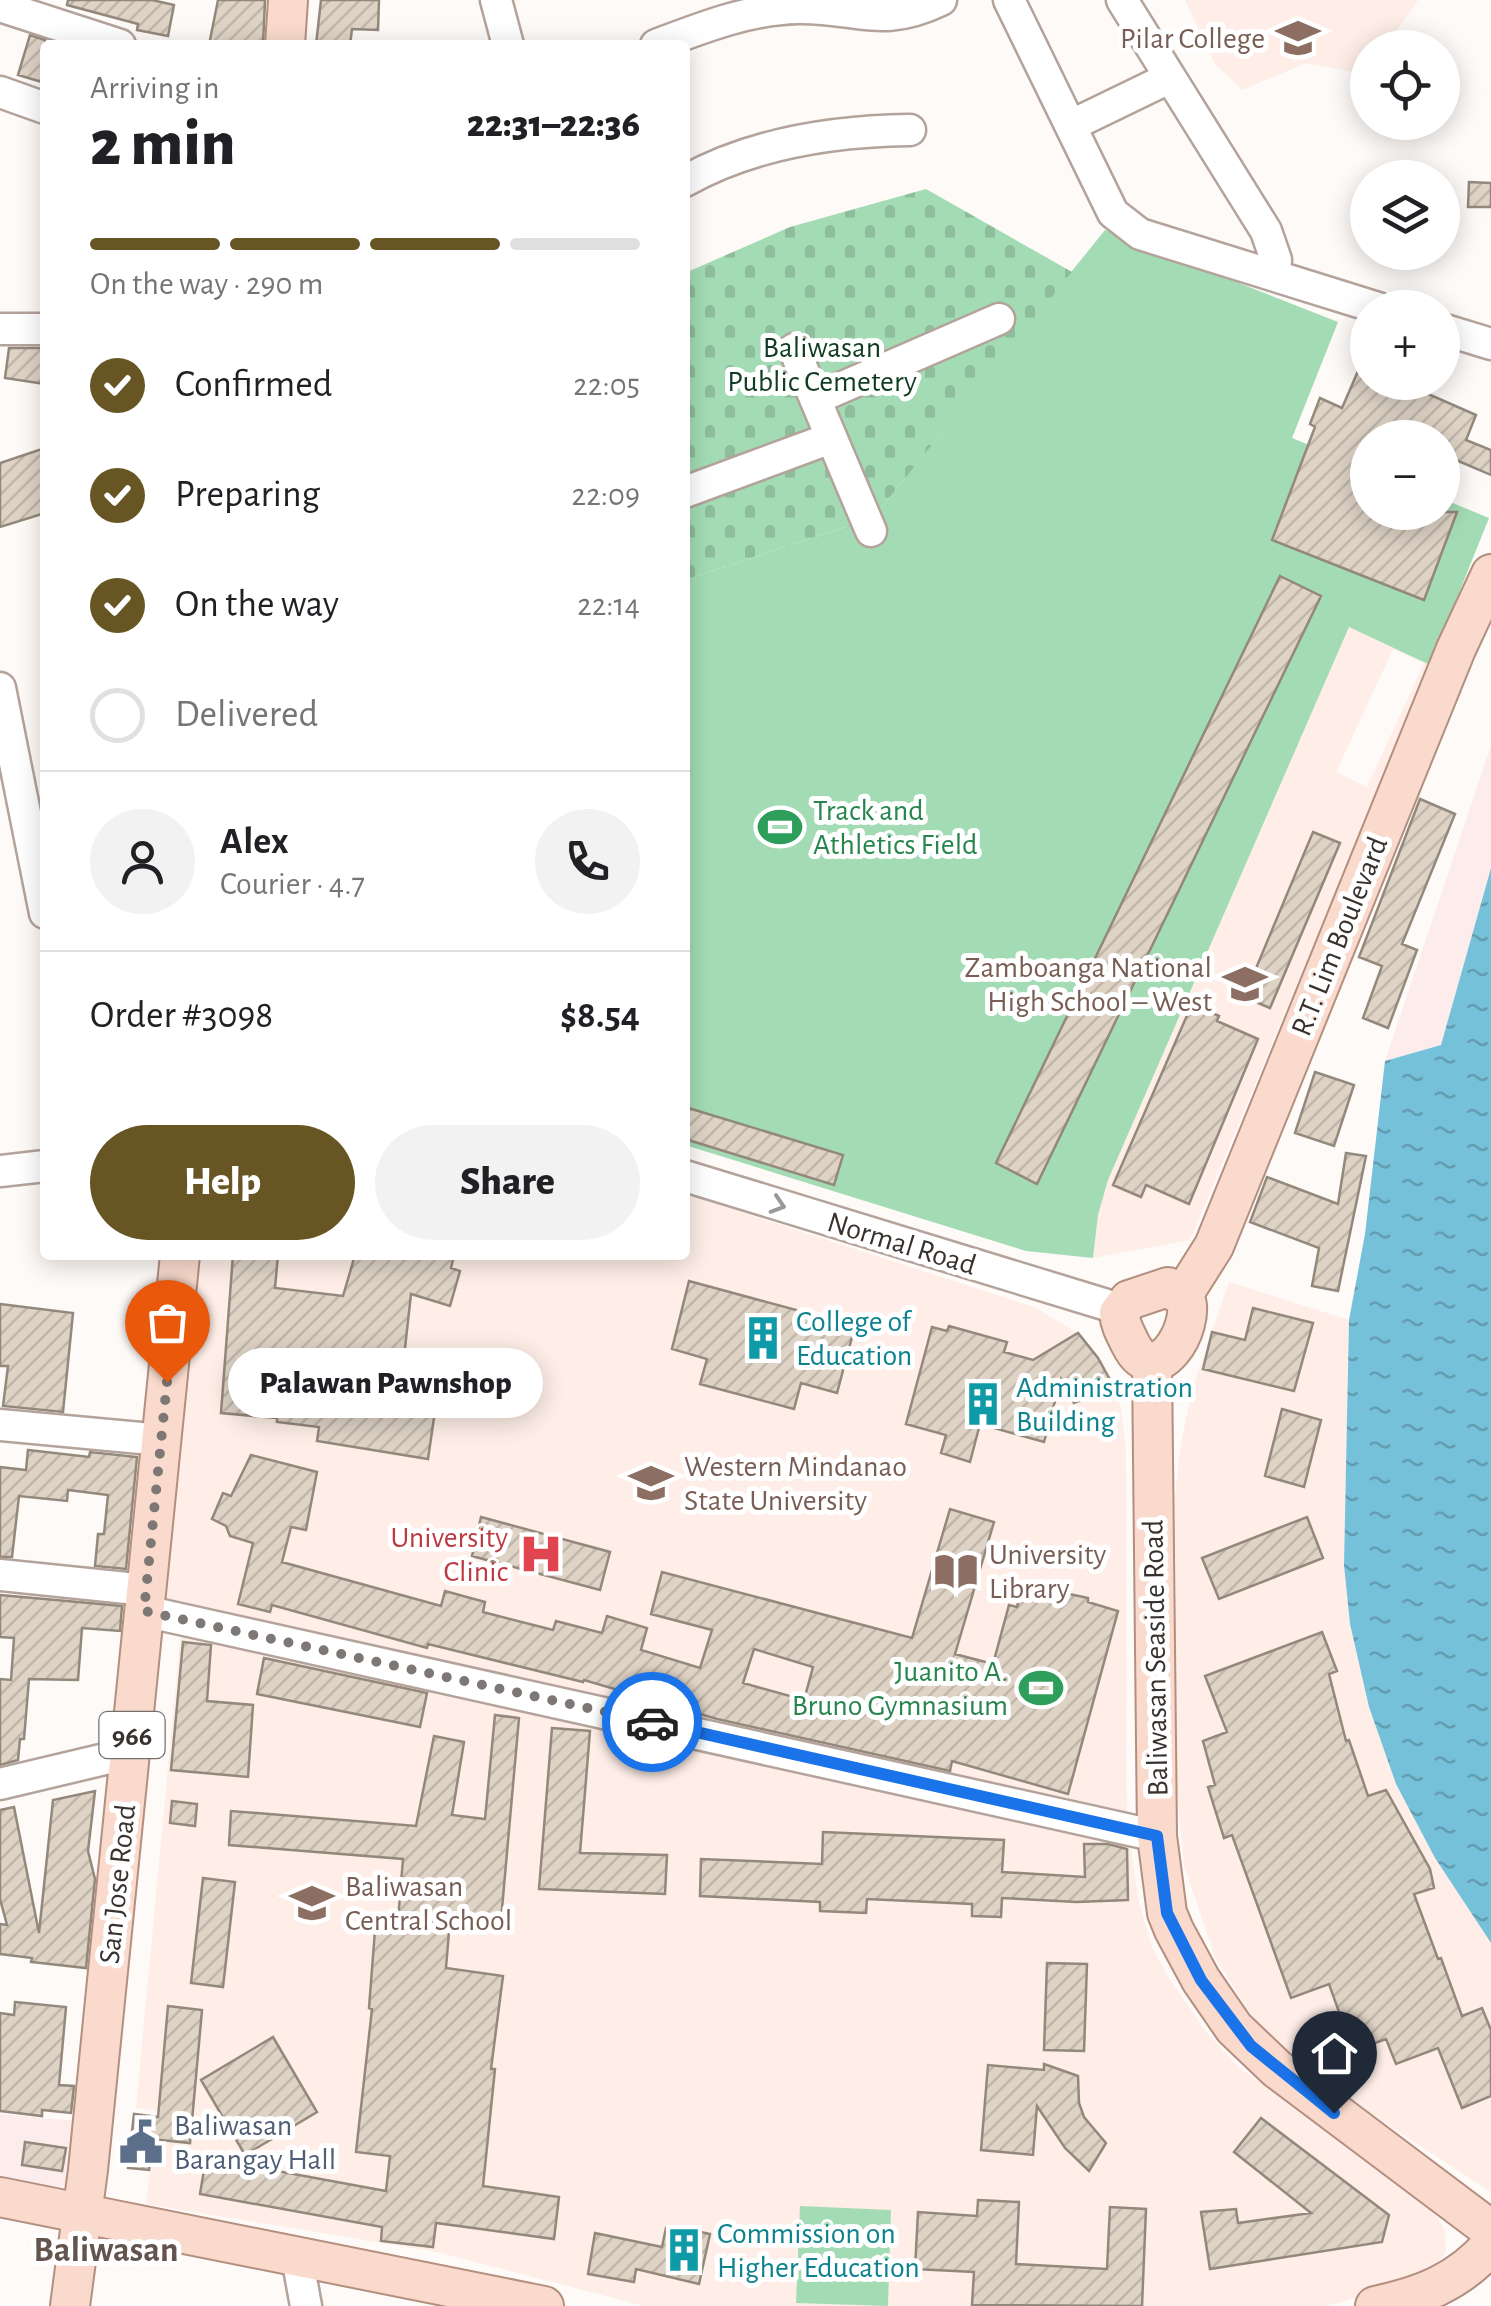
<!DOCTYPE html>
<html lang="en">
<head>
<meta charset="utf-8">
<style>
	body { margin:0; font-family:"Alegreya Sans",sans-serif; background:#f2f2f2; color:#202124; height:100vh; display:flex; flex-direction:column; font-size:38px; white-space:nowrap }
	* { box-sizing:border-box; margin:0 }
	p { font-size:32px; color:#757577 }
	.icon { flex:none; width:55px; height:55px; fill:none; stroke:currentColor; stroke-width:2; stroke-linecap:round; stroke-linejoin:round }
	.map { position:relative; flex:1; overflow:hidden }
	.drawer { position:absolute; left:40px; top:40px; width:650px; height:1220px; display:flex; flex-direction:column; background:#fff; border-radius:10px; box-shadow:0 5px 25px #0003 }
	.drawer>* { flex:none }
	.fabs { position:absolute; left:1350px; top:30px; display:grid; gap:20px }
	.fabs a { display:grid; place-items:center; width:110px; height:110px; border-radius:50%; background:#fff; box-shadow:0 5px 25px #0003; font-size:50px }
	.pin { position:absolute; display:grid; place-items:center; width:85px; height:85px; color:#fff; margin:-102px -42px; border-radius:50% 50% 50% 0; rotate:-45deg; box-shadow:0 0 10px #0007 }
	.pin .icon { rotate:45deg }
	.courier { position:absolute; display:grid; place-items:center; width:100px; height:100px; margin:-50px; border:8px solid #1a73e8; border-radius:50%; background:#fff; color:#222; box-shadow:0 2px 12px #0007 }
	.bubble { position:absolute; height:70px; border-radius:35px; background:#fff; box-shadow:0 5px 25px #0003; font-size:32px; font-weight:800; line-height:70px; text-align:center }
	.overview em { font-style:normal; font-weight:800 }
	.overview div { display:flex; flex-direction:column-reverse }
	.overview { display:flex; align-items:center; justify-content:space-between; height:170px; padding:0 50px }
	h1 { font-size:65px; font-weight:800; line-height:75px }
	.bar { display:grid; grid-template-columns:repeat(4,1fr); gap:15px 10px; align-content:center; height:120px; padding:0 50px }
	.bar i { height:12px; border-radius:8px; background:#e0e0e0 }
	.bar .active { background:#675523 }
	.bar p { grid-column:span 4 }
	.line { display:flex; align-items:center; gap:25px; padding:0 50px; border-top:2px solid #e0e0e0 }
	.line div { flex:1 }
	.round { display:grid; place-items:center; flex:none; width:105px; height:105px; border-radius:52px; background:#f2f2f2 }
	ol { padding:0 50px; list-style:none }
	li { display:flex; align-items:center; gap:30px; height:110px }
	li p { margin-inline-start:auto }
	li .icon { padding:10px; border-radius:50%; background:#675523; color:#fff; stroke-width:4 }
	li:last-child { color:#757577 }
	li i { width:55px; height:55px; border:5px solid #e0e0e0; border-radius:50% }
	.button { display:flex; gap:20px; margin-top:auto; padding:20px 50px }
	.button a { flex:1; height:115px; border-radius:60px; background:#675523; color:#fff; font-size:40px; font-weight:800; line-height:115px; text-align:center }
	.button a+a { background:#f2f2f2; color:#202124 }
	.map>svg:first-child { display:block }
	.commercial { fill:#fdecec }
	.built { fill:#feeee7; fill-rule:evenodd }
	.grass { fill:#a3dcb4 }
	.cemetery { fill:url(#cemetery-stones) }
	.water { fill:url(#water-ripples) }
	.building { fill:url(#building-hatch); stroke:#93887c; stroke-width:2.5; fill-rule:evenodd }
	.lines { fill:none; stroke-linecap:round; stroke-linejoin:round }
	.minor-casing { stroke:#b3a39b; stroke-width:35 }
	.major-casing { stroke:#b38f7f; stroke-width:42 }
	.minor { stroke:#fff; stroke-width:30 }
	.major { stroke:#f9dacc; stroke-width:38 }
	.oneway { stroke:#9c9897 }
	.done { stroke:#7d7875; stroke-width:10; stroke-dasharray:0 18 }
	.route { stroke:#1a73e8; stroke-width:12 }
	.labels { text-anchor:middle; stroke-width:10; stroke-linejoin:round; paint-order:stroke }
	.shield { fill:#fff; stroke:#74706d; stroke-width:2.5 }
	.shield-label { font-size:28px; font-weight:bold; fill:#38322f }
	.education-label { font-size:30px; fill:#785e54; stroke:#fff; text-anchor:start }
	.park-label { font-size:30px; fill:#103c22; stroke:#fff }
	.leisure-label { font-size:30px; fill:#27864d; stroke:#fff; text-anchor:start }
	.street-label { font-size:30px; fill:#38322f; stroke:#fff }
	.culture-label { font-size:30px; fill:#0d838f; stroke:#fff; text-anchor:start }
	.health-label { font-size:30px; fill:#be3a42; stroke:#fff; text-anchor:end }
	.service-label { font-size:30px; fill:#4e5e75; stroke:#fff; text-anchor:start }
	.quarter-label { font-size:35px; font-weight:bold; fill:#63544d; stroke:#fff }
</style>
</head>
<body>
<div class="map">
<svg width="1491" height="2306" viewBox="0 0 1491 2306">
	<defs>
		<pattern id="cemetery-stones" width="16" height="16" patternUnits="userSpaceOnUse" patternTransform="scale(2.5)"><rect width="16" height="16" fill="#a3dcb4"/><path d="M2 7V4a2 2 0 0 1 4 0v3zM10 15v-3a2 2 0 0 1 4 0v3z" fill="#8dbd9b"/></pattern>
		<pattern id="water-ripples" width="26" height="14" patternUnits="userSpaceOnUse" patternTransform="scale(2.5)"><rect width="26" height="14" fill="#76c1da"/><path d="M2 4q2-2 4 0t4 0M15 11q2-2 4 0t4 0" fill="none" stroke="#629db1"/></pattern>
		<pattern id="building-hatch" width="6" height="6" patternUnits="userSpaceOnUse" patternTransform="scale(2.5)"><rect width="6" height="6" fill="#dfd3c6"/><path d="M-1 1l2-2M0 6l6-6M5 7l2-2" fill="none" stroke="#c0b6aa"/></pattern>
	</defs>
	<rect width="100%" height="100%" fill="#fdfaf8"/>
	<!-- commercial -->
	<path class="commercial" d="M1491 746V868L1441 1045 1385 1061Z
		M0 2114 76 2121 66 2186 55 2188 0 2177Z"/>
	<!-- built -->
	<path class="built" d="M1185 0H1418L1385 47 1368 48 1367 69 1364 74 1306 63 1242 90 1215 64Z
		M1349 626 1430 665 1190 1240 1093 1258 1098 1215 1108 1180ZM1393 649 1424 663 1367 787 1336 772Z
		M685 1194 1034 1307 1078 1333 1098 1358 1121 1407 1126 1449 1127 1818 161 1603 200 1255H685Z
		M1229 1282 1349 1320 1344 1565 1350 1624 1369 1707 1396 1784 1435 1858 1491 1943V2192L1313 2076 1252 2017 1215 1957 1184 1865 1173 1748 1176 1591 1174 1506 1180 1449 1192 1390Z
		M187 1634 1130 1843 1139 1902 1152 1947 1167 1975 1207 2033 1239 2067 1435 2213 1444 2229 1446 2248 1442 2263 1399 2287 1325 2306H644L437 2252 146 2204 157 2111 136 2108 180 1640Z"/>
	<!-- grass -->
	<path class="grass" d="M1105 230 1338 322 1292 438 1367 469 1368 512H1442L1443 499 1489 518 1430 665 1349 627 1108 1180 1098 1215 1093 1258 1026 1251 685 1145V580L873 518Z
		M800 2206 891 2210 888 2306 796 2303Z"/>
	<!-- cemetery -->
	<path class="cemetery" d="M926 189 1072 272 873 518 685 580V273L790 227Z"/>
	<!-- water -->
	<path class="water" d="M1491 868V1943L1435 1858 1396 1784 1369 1707 1350 1624 1344 1565 1349 1320 1365 1234 1385 1061 1441 1045Z"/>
	<!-- building -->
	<path class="building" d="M68 0H152L174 5 168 36 137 30 138 24 67 5Z
		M218 0H265L263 45H209Z
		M321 0H379L378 30 352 29 350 45H316Z
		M30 35 45 40V83L18 75Z
		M1469 182 1491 183V207H1468Z
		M9 348H45V384L5 378Z
		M1368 348V382H1401L1476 415 1466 440 1491 450V475L1456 460 1442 490V438H1368V512H1457L1424 600 1272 540 1315 427 1310 424 1320 398 1342 408Z
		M45 448V513L0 527V463Z
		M1280 576 1321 596 1037 1184 996 1163Z
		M1420 799 1455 814 1402 944 1417 950 1388 1028 1363 1018 1382 966 1359 957Z
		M1313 832 1340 843 1270 1008 1244 997Z
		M1192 1004 1219 1016 1217 1021 1258 1039 1189 1204 1146 1185 1141 1197 1113 1185Z
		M1315 1072 1354 1085 1334 1146 1295 1133Z
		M685 1107 843 1155 834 1185 685 1139Z
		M1346 1153 1366 1156 1338 1291 1312 1286 1319 1248 1250 1222 1267 1177 1338 1204Z
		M233 1255H278L275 1288 343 1296 355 1255H454L451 1268 460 1271 450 1306 411 1294 404 1357 442 1363 428 1459 317 1441 319 1427 277 1422V1418L221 1413Z
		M689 1281 855 1326 837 1393 801 1383 794 1409 700 1384 707 1359 672 1349Z
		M0 1304 73 1313 63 1412 3 1406 8 1366H0Z
		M1253 1308 1313 1323 1294 1391 1203 1369 1212 1332 1245 1340Z
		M949 1326 1007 1342 1004 1352 1033 1360 1078 1333 1098 1358 1114 1387 1074 1403 1061 1379 1044 1442 980 1424 970 1462 941 1453 946 1435 906 1424 932 1327 947 1331Z
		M1282 1409 1321 1420 1304 1487 1265 1476Z
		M28 1450 89 1457 90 1452 137 1457 126 1569 95 1566 98 1534H104L108 1495 68 1490 67 1501 19 1496 12 1557H0V1467L26 1470Z
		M251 1455 317 1472 306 1530 291 1527 282 1562 441 1606 445 1591 485 1602 483 1612 553 1630 556 1621 602 1633 607 1616 647 1628 641 1650 700 1668 712 1630 651 1614 662 1572 912 1638 950 1509 994 1522 955 1654 993 1664 1009 1605 1017 1607 1023 1584 1088 1598V1602L1118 1611 1068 1794 952 1761 950 1771 717 1719 584 1680 583 1682 428 1644 427 1648 272 1605 270 1612 238 1604 253 1543 230 1536 226 1526 212 1519 223 1493 231 1496ZM754 1649 813 1667 804 1700 743 1683Z
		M481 1517 610 1552 600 1590 472 1556Z
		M1307 1517 1323 1558 1219 1599 1202 1558Z
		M0 1595 122 1606 120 1631 82 1628 78 1680 29 1679 24 1739H20L18 1760 0 1765V1679L11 1680 14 1638 0 1637Z
		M1322 1632 1337 1671 1329 1674 1346 1741 1349 1740 1368 1796 1386 1790 1430 1869 1434 1888 1414 1894 1438 1959 1441 1958 1462 2016 1482 2008 1491 2030V2096L1462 2108 1438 2048 1396 2064 1386 2039 1353 2051 1329 1984 1291 1998 1232 1835 1224 1838 1208 1787 1215 1785 1203 1741 1227 1732 1205 1676Z
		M183 1642 211 1645 207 1701 253 1705 248 1777 171 1770Z
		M264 1658 427 1693 420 1727 257 1694Z
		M495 1715 519 1718 500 1931 458 1925V1933L449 1932 446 1968 503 1976 491 2069H495L483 2186 559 2197 554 2239 436 2223 433 2247 381 2241 382 2227 200 2194 206 2158 386 2191 390 2156 356 2152 372 2009 369 2008 375 1930 397 1932 403 1859 229 1845 231 1811 416 1826 434 1736 464 1742 452 1815 485 1819Z
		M552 1728 590 1731 580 1853 667 1855 665 1894 539 1889Z
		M95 1791 88 1851 95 1879 86 1968 31 1962 32 1958 0 1954V1924L7 1925 0 1899V1810L14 1807 39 1933 53 1800Z
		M172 1801 197 1804 195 1826 170 1823Z
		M823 1832 1004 1840 1002 1872 1085 1877 1084 1844H1108L1127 1849 1128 1900 1076 1902 1002 1898 1001 1917 972 1916V1904L867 1899 866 1913 820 1911V1902L700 1896 701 1859 822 1864Z
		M203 1878 235 1882 223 1987 191 1983Z
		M1047 1963 1087 1964 1084 2051 1044 2050Z
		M15 2002 66 2007 59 2085 74 2086 71 2113 42 2110V2116L0 2111V2013L14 2015Z
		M168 2006 202 2010 190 2143 152 2139 149 2170 128 2168 134 2114 158 2117Z
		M273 2037 317 2112 245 2155 201 2080Z
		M1044 2064 1078 2076 1079 2103 1084 2117 1106 2143 1089 2171 1065 2148 1037 2106 1033 2155 981 2150 988 2065 1044 2070Z
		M1261 2118 1389 2215 1382 2242 1210 2269 1201 2212 1236 2209 1238 2223 1311 2213 1234 2152Z
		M25 2142 66 2148 62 2171 22 2165Z
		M978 2200 1019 2202 1016 2264 1107 2269 1110 2207 1146 2209 1142 2306 972 2305 974 2272 915 2269 918 2212 977 2216Z
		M666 2228 680 2231 681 2228 710 2234 699 2284 636 2269 634 2282 588 2274 595 2233 662 2247Z"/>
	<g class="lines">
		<!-- minor casing -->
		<g class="minor-casing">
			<path id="minor" d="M496 0 508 45
				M1009 0 1113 213 1140 234 1378 308
				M1122 0 1266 231 1276 260 1275 274
				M0 6 120 45
				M656 45C701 28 748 9 798 8 858 7 881 29 941 0
				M0 92 45 108
				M1072 125 1169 78
				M685 181C753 143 832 131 910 130
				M0 329H45
				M1442 329 1491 344
				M794 349 871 531
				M815 399 999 319
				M685 492 831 438
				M0 688 45 913
				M0 1171 45 1166
				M685 1176 1120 1309
				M0 1425 162 1440
				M0 1575 146 1590
				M144 1611 1157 1836
				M0 1784 130 1753
				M297 2257 306 2306"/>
		</g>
		<!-- major casing -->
		<g class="major-casing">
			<path id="major" d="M285 45 288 0
				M1168 1287 1185 1298C1197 1326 1155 1395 1130 1343 1125 1333 1120 1324 1119 1313L1129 1300Z
				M1183 1295 1214 1246 1456 649 1491 574
				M1152 1362 1157 1836 1167 1913 1174 1930 1201 1980 1234 2028 1277 2069 1491 2230
				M0 2197 544 2306
				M70 2306 88 2170 180 1255
				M1375 2306C1422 2296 1459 2282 1491 2245"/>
		</g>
		<!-- minor -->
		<use href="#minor" class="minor"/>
		<!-- major -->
		<use href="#major" class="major"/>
	</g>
	<!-- one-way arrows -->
	<defs><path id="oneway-chevron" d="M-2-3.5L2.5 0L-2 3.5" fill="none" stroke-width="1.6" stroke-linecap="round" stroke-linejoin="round" transform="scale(2.5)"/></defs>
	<use class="oneway" href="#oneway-chevron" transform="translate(778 1205) rotate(18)"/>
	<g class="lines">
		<!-- done -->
		<path class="done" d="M167 1382 144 1611 652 1722"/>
		<!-- route -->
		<path class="route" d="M652 1722 1157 1836 1167 1913 1201 1980 1251 2046 1334 2113"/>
	</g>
	<!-- icons -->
	<defs>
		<g id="university-bare" transform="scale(3.45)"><path d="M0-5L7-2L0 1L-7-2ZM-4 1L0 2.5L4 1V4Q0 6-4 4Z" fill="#8d6e63" stroke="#fff" stroke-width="2.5" paint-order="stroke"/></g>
		<g id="stadium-bare" transform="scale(3.45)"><path d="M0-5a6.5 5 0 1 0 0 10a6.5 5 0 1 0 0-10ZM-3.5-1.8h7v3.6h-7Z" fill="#2e9e5b" stroke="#fff" stroke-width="2.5" paint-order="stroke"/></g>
		<g id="school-bare" transform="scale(3.45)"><path d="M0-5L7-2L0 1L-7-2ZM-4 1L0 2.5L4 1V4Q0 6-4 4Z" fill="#8d6e63" stroke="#fff" stroke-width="2.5" paint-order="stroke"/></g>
		<g id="building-bare" transform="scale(3.45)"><path d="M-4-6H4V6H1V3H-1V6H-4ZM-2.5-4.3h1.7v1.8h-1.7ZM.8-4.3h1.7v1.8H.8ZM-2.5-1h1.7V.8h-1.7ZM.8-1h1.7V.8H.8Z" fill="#0f9aa8" stroke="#fff" stroke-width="2.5" paint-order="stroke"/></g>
		<g id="hospital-bare" transform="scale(3.45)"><path d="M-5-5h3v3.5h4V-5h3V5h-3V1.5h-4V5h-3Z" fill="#e0444e" stroke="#fff" stroke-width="2.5" paint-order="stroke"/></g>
		<g id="library-bare" transform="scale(3.45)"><path d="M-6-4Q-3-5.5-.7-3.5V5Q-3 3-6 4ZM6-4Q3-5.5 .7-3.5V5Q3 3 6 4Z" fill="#8d6e63" stroke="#fff" stroke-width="2.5" paint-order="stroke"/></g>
		<g id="civic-bare" transform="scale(3.45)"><path d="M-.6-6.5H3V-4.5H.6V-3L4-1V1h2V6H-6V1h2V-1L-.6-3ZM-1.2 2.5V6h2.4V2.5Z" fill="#5c6f8a" stroke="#fff" stroke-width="2.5" paint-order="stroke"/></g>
	</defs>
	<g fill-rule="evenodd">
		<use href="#university-bare" x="1298" y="38"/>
		<use href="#stadium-bare" x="780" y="827"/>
		<use href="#school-bare" x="1245" y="984"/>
		<use href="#building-bare" x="763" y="1338"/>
		<use href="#building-bare" x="983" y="1404"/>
		<use href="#university-bare" x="651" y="1483"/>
		<use href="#hospital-bare" x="541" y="1554"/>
		<use href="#library-bare" x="956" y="1571"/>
		<use href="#stadium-bare" x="1041" y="1688"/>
		<use href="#school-bare" x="312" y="1903"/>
		<use href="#civic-bare" x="141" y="2142"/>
		<use href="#building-bare" x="684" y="2250"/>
	</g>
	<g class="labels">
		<!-- shield labels -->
		<rect class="shield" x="99.5" y="1712" width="65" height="46" rx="8"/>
		<g class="shield-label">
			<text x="132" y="1745">966</text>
		</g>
		<!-- education labels -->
		<g class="education-label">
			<text x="1265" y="48" text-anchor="end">Pilar College</text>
			<text x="1212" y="977" text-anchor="end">Zamboanga National<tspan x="1212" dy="34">High School – West</tspan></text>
			<text x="684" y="1476">Western Mindanao<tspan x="684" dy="34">State University</tspan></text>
			<text x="989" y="1564">University<tspan x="989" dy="34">Library</tspan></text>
			<text x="345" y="1896">Baliwasan<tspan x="345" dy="34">Central School</tspan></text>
		</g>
		<!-- park labels -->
		<g class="park-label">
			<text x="822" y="357">Baliwasan<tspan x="822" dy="34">Public Cemetery</tspan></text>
		</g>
		<!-- leisure labels -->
		<g class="leisure-label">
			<text x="813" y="820">Track and<tspan x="813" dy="34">Athletics Field</tspan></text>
			<text x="1008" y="1681" text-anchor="end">Juanito A.<tspan x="1008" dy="34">Bruno Gymnasium</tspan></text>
		</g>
		<!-- street labels -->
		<g class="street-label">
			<text transform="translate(1339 936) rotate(-68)" y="10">R.T. Lim Boulevard</text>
			<text transform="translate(902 1243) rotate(17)" y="10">Normal Road</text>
			<text transform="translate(1155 1658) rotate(-91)" y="10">Baliwasan Seaside Road</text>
			<text transform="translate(117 1884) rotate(-84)" y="10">San Jose Road</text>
		</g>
		<!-- culture labels -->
		<g class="culture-label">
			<text x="796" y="1331">College of<tspan x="796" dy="34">Education</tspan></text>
			<text x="1016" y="1397">Administration<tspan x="1016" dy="34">Building</tspan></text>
			<text x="717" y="2243">Commission on<tspan x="717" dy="34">Higher Education</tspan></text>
		</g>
		<!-- health labels -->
		<g class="health-label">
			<text x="508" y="1547">University<tspan x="508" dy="34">Clinic</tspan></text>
		</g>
		<!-- service labels -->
		<g class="service-label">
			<text x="174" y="2135">Baliwasan<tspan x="174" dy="34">Barangay Hall</tspan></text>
		</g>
		<!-- quarter labels -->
		<g class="quarter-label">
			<text x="106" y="2261">Baliwasan</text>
		</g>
	</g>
</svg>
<div class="fabs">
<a><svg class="icon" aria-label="locate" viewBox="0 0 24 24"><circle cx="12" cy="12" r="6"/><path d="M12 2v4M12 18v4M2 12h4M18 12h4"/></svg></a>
<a><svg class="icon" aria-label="layers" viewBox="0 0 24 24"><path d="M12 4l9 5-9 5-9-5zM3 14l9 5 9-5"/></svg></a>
<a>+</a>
<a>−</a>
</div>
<div class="pin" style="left:167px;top:1382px;background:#ea580c"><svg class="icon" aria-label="bag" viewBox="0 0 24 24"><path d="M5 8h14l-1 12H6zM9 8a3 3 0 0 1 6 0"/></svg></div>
<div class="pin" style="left:1334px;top:2113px;background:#1f2937"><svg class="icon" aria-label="home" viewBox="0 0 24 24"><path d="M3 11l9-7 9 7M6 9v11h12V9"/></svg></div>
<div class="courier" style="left:652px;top:1722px"><svg class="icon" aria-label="car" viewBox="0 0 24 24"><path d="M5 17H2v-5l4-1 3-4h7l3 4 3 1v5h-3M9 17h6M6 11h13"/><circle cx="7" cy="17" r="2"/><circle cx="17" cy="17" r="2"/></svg></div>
<div class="bubble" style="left:228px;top:1348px;width:315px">Palawan Pawnshop</div>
<section class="drawer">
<div class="overview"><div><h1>2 min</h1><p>Arriving in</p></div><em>22:31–22:36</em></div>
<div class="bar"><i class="active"></i><i class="active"></i><i class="active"></i><i></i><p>On the way · 290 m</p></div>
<ol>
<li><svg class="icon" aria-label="check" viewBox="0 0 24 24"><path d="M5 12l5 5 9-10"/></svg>Confirmed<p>22:05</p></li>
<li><svg class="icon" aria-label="check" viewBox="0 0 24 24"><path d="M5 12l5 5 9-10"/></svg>Preparing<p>22:09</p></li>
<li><svg class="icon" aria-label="check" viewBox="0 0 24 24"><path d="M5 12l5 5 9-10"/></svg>On the way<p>22:14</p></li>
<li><i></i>Delivered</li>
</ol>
<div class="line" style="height:180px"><a class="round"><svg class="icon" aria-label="person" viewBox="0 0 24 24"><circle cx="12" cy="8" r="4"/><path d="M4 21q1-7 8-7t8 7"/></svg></a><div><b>Alex</b><p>Courier · 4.7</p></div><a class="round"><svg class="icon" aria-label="phone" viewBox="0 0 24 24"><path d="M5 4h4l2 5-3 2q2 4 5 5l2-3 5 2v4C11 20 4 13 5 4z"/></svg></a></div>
<div class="line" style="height:130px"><div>Order #3098</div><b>$8.54</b></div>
<div class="button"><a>Help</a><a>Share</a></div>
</section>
</div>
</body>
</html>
